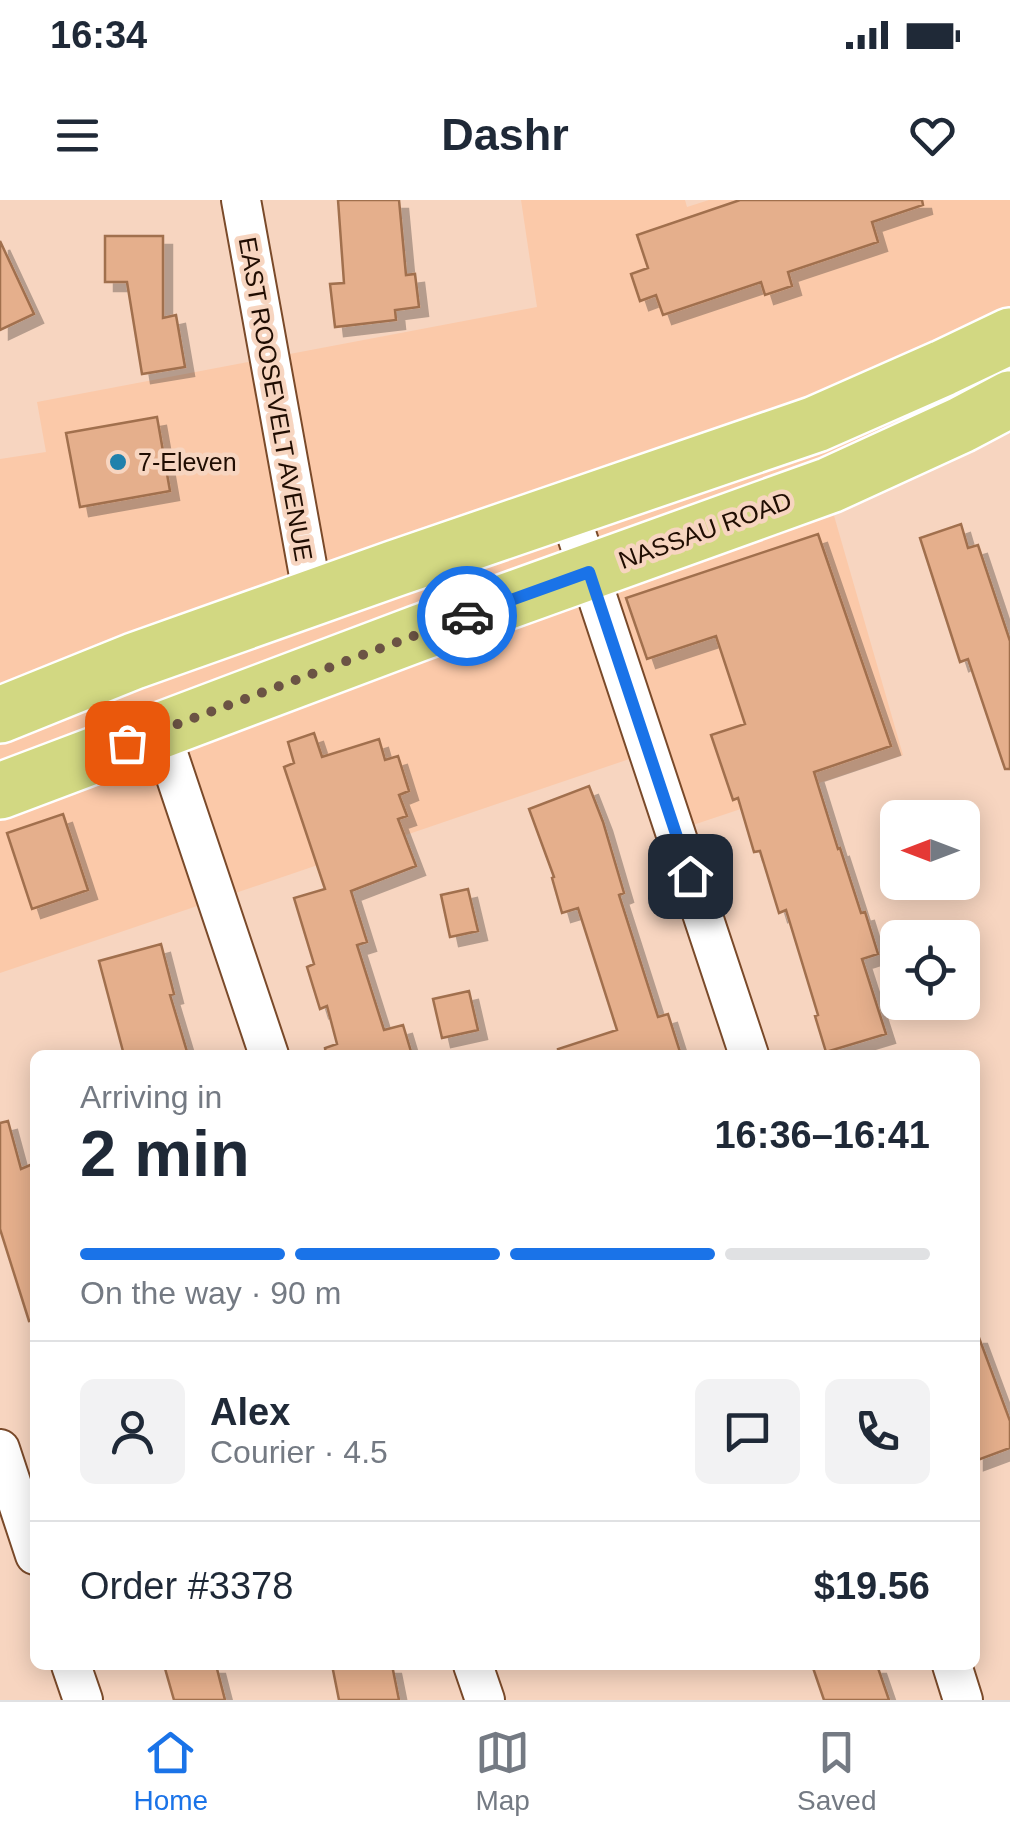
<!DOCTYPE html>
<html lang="en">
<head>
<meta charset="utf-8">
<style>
	body { margin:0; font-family:Arial,sans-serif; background:#f2f2f3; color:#1f2937; height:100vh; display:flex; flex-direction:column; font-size:38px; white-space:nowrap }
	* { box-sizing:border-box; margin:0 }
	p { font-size:32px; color:#747a83 }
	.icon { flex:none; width:55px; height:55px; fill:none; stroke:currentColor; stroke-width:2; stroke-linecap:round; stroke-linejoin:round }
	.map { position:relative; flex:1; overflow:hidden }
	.sheet { position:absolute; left:30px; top:850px; width:950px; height:620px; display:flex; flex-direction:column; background:#fff; border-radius:15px; box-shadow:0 5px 25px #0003 }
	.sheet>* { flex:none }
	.needle { width:65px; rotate:270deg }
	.controls { position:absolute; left:880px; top:600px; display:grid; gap:20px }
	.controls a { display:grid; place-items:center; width:100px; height:100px; border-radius:15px; background:#fff; box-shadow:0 5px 25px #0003; font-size:50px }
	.pin { position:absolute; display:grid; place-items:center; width:85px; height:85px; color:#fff; margin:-42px; border-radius:20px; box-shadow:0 5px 15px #0006 }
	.courier { position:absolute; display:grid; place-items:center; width:100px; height:100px; margin:-50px; border:8px solid #1a73e8; border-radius:50%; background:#fff; color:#222; box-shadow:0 2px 12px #0007 }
	.head em { font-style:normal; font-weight:700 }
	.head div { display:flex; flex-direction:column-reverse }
	.head { display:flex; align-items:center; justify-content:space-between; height:170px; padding:0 50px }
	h1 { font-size:65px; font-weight:700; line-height:75px }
	.bar { display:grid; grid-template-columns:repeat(4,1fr); gap:15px 10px; align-content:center; height:120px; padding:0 50px }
	.bar i { height:12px; border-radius:8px; background:#e0e1e3 }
	.bar .on { background:#1a73e8 }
	.bar p { grid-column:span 4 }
	.line { display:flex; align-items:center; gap:25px; padding:0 50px; border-top:2px solid #e0e1e3 }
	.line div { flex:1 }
	.round { display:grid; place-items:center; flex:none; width:105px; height:105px; border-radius:15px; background:#f2f2f3 }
	.status { display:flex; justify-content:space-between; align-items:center; height:70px; padding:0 50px; background:#fff; direction:ltr }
	.status svg { height:28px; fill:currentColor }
	header { display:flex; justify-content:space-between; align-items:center; height:130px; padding:0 50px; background:#fff; font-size:45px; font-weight:700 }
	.dock { display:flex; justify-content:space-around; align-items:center; height:140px; border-top:2px solid #e0e1e3; background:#fff; font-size:28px; color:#747a83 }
	.dock a { display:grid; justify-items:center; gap:5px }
	.dock .on { color:#1a73e8 }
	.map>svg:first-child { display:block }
	.built { fill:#fbc9a9 }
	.building { fill:#e5af8c; stroke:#a16f4e; stroke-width:2.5; filter:url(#shadow) }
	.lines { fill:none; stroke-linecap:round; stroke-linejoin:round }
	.street-casing { stroke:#7a4a2a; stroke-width:42 }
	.primary-casing { stroke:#fff; stroke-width:60 }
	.street { stroke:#fff; stroke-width:38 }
	.primary { stroke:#d2d882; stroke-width:55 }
	.done { stroke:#6b5344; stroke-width:10; stroke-dasharray:0 18 }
	.route { stroke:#1a73e8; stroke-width:12 }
	.poi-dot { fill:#2081ac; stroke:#f7d5c0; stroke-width:4 }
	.labels { text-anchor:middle; stroke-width:9; stroke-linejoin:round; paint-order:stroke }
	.street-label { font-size:25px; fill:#200d02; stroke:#f7d5c0 }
	.poi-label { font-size:25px; fill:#200d02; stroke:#f7d5c0; text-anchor:start }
</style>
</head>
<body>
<div class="status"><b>16:34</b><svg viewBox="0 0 49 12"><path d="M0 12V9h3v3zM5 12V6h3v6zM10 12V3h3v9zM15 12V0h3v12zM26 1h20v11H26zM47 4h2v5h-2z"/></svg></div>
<header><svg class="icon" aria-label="menu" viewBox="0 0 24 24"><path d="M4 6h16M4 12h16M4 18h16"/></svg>Dashr<svg class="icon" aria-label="heart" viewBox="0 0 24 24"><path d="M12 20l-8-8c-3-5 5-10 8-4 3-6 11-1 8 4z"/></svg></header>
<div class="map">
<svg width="1010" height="1500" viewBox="0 0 1010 1500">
	<defs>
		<filter id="shadow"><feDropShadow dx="9" dy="9" stdDeviation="0" flood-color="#0004"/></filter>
	</defs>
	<rect width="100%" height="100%" fill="#f7d5c0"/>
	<!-- built -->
	<path class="built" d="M521 0H685L687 7 709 0H1010V176L820 267 903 555 678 630 650 552 0 773V259L46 252 37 202 537 107Z"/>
	<!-- building -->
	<path class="building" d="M338 0H399L406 75 415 74 419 107 395 110 396 120 335 127 330 84 344 83Z
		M740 0H922L923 5 872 22 878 42 788 72 792 86 765 95 761 82 663 115 656 95 640 101 631 74 648 68 637 35Z
		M105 36H163V118L176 115 185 167 142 174 127 82H105Z
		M0 41 34 114 0 130Z
		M157 217 170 291 80 307 66 233Z
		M961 324 968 348 978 345 1010 441V569H1005L968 459 960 462 920 338Z
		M818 334 891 546 814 572 838 649 840 648 861 713 865 712 878 754 862 759 886 834 826 852 815 816 818 815 786 710 779 713 760 651 754 652 738 598 733 600 711 535 745 524 716 436 647 459 626 398Z
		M314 533 322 557 379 539 385 560 398 556 409 591 399 595 407 616 398 619 416 666 351 691 367 742 357 745 384 830 403 825 412 855H326L325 848 337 844 327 806 320 809 307 767 314 764 294 698 325 689 284 567 294 563 288 542Z
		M589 586 603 622 624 693 619 695 658 817 668 814 681 855H559L558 849 617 830 578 708 562 713 552 678 554 677 529 609Z
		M63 614 88 690 32 709 7 633Z
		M468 689 478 731 450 737 441 695Z
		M161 744 174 794 170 795 188 855H124L99 761Z
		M469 791 478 830 442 838 433 799Z
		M8 921 21 969 35 963V1120L29 1121 0 1029V923Z
		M975 1135H978L1010 1221V1248L975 1261Z
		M164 1465H216L225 1500H174Z
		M332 1465H392L399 1500H339Z
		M812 1465H877L889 1500H824Z"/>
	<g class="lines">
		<!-- street casing -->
		<g class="street-casing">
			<path id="street" d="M241 0 313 398
				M568 309 749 855
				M160 530 269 855
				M0 1249 35 1355
				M71 1465 83 1500
				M473 1465 485 1500
				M952 1465 963 1500"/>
		</g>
		<!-- primary casing -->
		<g class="primary-casing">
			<path id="primary" d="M0 515 134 461 396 368 816 224 943 168 1010 136
				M0 591 419 433 830 285 961 225 1010 199"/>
		</g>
		<!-- street -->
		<use href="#street" class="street"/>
		<!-- primary -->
		<use href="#primary" class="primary"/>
	</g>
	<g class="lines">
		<!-- done -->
		<path class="done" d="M127 543 467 416"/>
		<!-- route -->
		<path class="route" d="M467 416 589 372 690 676"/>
	</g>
	<!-- markers -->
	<circle class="poi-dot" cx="118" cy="262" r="10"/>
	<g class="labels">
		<!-- street labels -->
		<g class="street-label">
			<text transform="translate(276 199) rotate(80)" y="9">EAST ROOSEVELT AVENUE</text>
			<text transform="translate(705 330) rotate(-20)" y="9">NASSAU ROAD</text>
		</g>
		<!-- poi labels -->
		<g class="poi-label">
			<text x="138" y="271">7-Eleven</text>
		</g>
	</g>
</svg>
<div class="controls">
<a><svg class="needle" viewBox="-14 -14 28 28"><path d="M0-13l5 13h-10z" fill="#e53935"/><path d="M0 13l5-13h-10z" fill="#747a83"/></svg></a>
<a><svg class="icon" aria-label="locate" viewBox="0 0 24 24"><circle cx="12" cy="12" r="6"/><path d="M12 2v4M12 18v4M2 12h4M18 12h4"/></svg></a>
</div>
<div class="pin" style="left:127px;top:543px;background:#ea580c"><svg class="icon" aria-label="bag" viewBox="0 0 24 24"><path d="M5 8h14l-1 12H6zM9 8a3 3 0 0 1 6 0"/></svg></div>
<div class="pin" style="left:690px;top:676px;background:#1f2937"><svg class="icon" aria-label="home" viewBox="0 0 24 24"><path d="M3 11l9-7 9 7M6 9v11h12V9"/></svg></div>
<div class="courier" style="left:467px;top:416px"><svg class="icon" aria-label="car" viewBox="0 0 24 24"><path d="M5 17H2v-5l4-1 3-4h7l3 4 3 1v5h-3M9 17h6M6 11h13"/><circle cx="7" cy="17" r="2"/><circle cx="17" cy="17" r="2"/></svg></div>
<section class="sheet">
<div class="head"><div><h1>2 min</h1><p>Arriving in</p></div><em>16:36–16:41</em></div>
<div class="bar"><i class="on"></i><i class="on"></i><i class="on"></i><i></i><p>On the way · 90 m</p></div>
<div class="line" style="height:180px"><a class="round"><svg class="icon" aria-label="person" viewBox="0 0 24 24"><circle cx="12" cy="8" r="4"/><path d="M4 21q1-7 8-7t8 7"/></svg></a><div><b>Alex</b><p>Courier · 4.5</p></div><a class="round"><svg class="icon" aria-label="chat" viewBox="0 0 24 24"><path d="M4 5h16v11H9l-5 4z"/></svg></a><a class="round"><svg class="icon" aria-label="phone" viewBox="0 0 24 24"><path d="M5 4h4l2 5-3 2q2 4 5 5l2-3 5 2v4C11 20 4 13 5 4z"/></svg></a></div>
<div class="line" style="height:130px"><div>Order #3378</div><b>$19.56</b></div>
</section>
</div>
<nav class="dock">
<a class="on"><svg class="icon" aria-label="home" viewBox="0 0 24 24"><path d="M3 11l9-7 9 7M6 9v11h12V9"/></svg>Home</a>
<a><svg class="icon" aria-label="map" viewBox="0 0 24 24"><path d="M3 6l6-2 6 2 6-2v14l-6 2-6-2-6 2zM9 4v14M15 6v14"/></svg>Map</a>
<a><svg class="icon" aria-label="saved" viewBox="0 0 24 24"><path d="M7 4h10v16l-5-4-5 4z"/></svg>Saved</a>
</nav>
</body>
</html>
